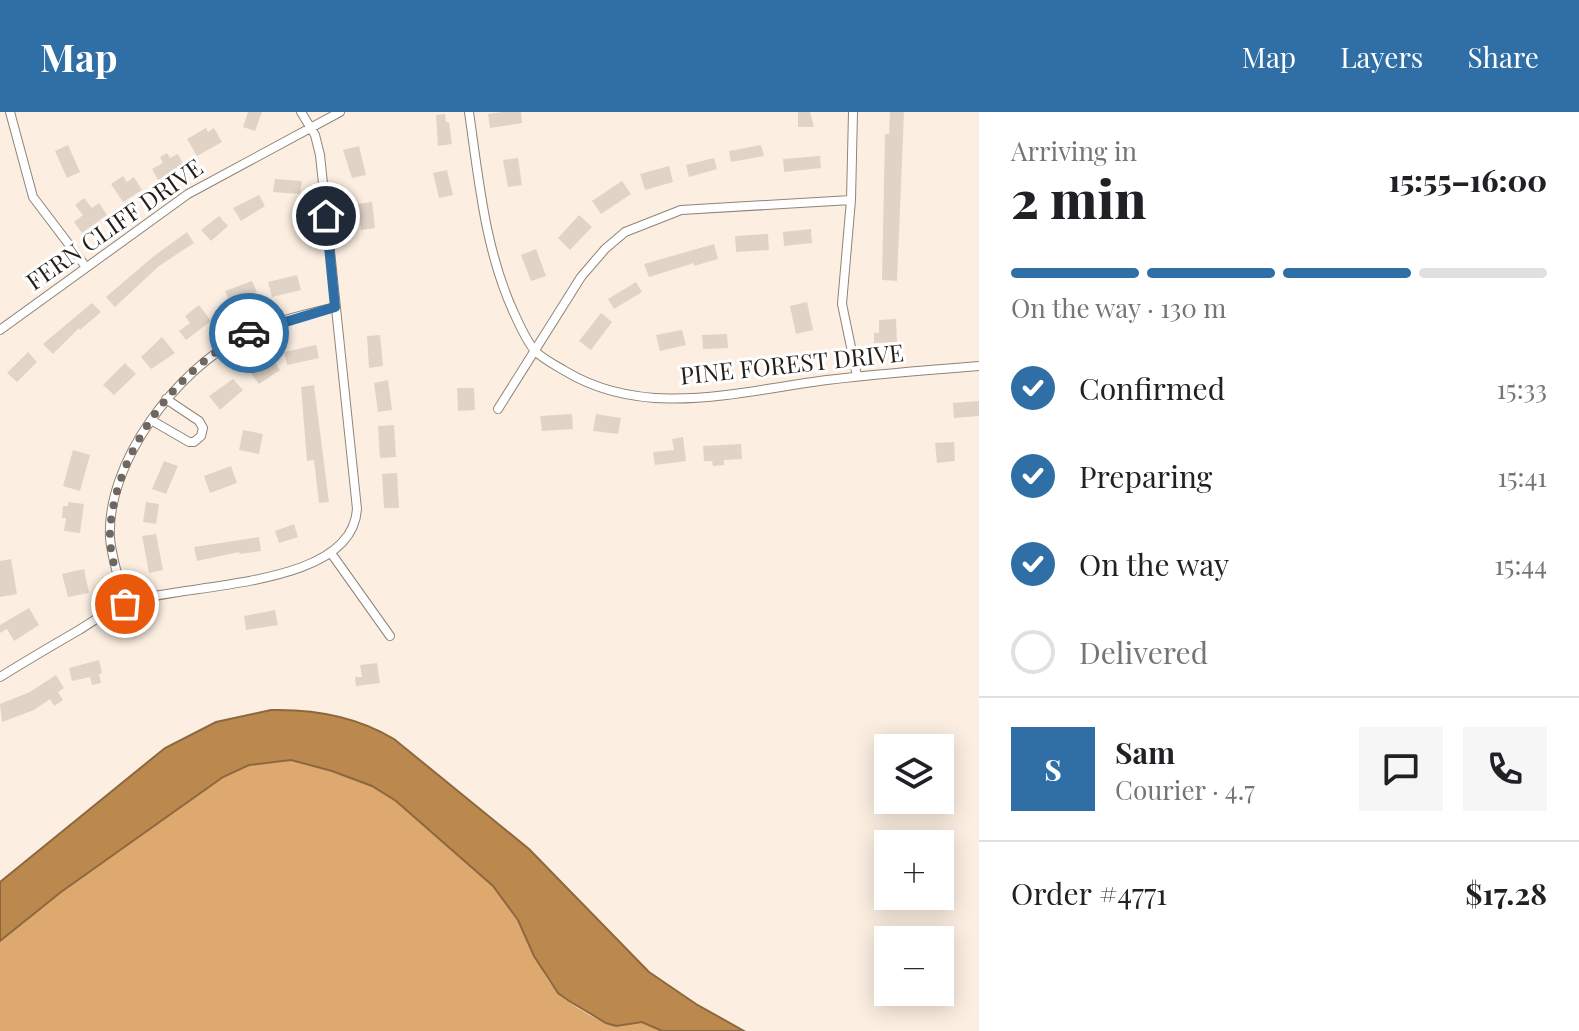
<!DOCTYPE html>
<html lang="en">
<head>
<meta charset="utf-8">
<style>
	body { margin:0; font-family:"Playfair Display",serif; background:#f6f6f6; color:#202124; height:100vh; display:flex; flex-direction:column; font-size:30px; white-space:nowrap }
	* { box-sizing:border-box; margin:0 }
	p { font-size:26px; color:#757577 }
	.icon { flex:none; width:44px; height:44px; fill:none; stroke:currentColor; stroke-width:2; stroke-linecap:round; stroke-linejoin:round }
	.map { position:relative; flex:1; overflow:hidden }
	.sheet { display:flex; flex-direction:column; background:#fff; width:600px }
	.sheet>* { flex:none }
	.fabs { position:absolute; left:874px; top:622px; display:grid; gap:16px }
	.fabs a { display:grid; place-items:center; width:80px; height:80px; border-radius:0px; background:#fff; box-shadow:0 4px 20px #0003; font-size:40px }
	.pin { position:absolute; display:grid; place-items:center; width:68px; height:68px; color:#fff; margin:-34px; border:4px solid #fff; border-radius:50%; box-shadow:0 2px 8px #0007 }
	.courier { position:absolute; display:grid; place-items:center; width:80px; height:80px; margin:-40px; border:6px solid #306fa6; border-radius:50%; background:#fff; color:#222; box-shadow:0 2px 10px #0007 }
	.summary em { font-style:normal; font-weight:800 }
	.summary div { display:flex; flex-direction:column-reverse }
	.summary { display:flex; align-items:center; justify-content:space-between; height:136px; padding:0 32px }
	h1 { font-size:52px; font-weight:800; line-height:60px }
	.bar { display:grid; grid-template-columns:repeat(4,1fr); gap:12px 8px; align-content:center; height:96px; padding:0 32px }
	.bar i { height:10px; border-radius:6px; background:#e0e0e0 }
	.bar .selected { background:#306fa6 }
	.bar p { grid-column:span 4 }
	.line { display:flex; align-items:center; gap:20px; padding:0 32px; border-top:2px solid #e0e0e0 }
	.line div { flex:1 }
	.round { display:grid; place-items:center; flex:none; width:84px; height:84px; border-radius:0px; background:#f6f6f6 }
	ol { padding:0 32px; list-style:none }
	li { display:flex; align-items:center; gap:24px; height:88px }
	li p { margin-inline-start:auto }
	li .icon { padding:8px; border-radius:50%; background:#306fa6; color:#fff; stroke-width:4 }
	li:last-child { color:#757577 }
	li i { width:44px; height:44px; border:4px solid #e0e0e0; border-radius:50% }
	header { display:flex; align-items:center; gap:48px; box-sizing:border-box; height:112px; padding:0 40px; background:#306fa6; color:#fff }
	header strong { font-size:38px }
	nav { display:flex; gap:44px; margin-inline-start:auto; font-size:28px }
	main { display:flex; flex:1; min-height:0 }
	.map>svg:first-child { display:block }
	.forest { fill:#dea96f }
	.water { fill:#bb884e; stroke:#8d683e; stroke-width:2 }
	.building { fill:#e1d4c7 }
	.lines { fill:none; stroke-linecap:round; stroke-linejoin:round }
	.minor-casing { stroke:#8f8478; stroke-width:10 }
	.minor { stroke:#fff; stroke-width:8 }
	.done { stroke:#6f675f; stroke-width:8; stroke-dasharray:0 14.4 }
	.route { stroke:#306fa6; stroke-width:10 }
	.labels { text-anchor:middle; stroke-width:6; stroke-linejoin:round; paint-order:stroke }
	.street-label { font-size:24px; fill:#231e19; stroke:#fff }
</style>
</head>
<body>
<header>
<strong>Map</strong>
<nav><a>Map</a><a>Layers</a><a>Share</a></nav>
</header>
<main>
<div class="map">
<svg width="979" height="919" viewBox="0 0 979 919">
	<rect width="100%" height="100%" fill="#fcefe2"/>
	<!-- forest -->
	<path class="forest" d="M277 648C316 649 364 665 396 689 412 701 426 717 441 729 467 750 492 769 511 797 529 823 537 858 558 881 566 890 605 914 617 914 636 913 642 903 662 919H0V829L61 780 223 665 249 653Z"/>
	<!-- water -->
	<path class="water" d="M271 598C315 597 356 604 394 627L529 737 649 860 696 892 744 919H662L642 910 616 914 606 911 569 889 558 881 534 844 518 808 493 774 396 689 372 674 332 659 291 648 249 653 223 665 61 780 0 829V770L165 636 216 610Z"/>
	<!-- building -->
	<path class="building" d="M248 0H262L255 19 243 15Z
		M502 0H521L522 11 490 16 488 2Z
		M798 0H810L814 15H798Z
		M890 0H904L897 169 882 168 885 22H889Z
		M445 2 446 10H449L452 32 438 34 436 3Z
		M206 16 208 20 214 16 222 30 197 44 187 27Z
		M68 33 80 60 67 66 55 39Z
		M761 33 764 44 731 50 729 39Z
		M359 34 366 63 352 66 343 38Z
		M167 41 170 46 178 42 184 53 158 68 152 57 163 51 160 45Z
		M820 44 821 56 784 60 783 47Z
		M518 46 522 73 508 75 503 48Z
		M714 46 717 57 689 65 686 53Z
		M669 54 673 70 645 78 640 62Z
		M447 58 453 83 439 86 433 61Z
		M123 64 127 70 134 65 142 78 123 90 111 72Z
		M275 67 302 69 300 82 273 80Z
		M622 69 631 82 601 102 592 89Z
		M259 83 265 94 241 109 233 96Z
		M84 86 92 96 99 91 107 103 82 121 74 110 83 103 75 93Z
		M372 90 375 116 361 118 358 92Z
		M579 103 592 115 570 138 558 126Z
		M219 104 228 114 211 129 201 118Z
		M811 117 812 131 784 134 783 120Z
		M187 120 194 131 159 154 115 195 106 185 154 144Z
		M768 122 769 138 736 140 735 124Z
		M714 132 718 147 694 154V151L649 165 644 152Z
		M536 137 546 164 531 169 521 143Z
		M297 163 301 178 272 185 268 170Z
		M252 169 257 180 230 191 225 179Z
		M636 170 642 180 614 197 608 187Z
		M807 190 813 218 796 222 790 194Z
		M92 191 101 200 80 218 79 216 53 242 43 232Z
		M199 193 211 209 186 228 179 219 190 211 185 204Z
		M601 201 612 210 591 238 579 229Z
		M896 207 897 230 874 231V221H879V208Z
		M682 218 686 233 660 239 656 223Z
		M727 222 728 236 703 237 702 223Z
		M380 223 383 254 369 256 367 224Z
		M162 225 175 241 151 257 141 245Z
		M316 233 319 246 287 253 284 240Z
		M28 240 37 250 17 270 7 261Z
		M273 247 280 258 259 272 251 262Z
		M125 251 136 262 114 283 103 273Z
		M233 267 243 278 220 298 209 284Z
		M388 268 392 298 378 300 374 271Z
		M314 273 329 390 319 391 314 348 307 349 301 275Z
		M457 276H474L475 298 458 299Z
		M979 289V304L954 306 953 291Z
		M572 302 573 317 542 319 540 304Z
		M596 302 621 306 618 322 593 319Z
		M394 313 396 345 380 346 378 314Z
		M243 318 263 322 259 342 239 338Z
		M683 325 686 349 655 353 653 340 674 338 672 327Z
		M954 330 955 349 937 351 935 331Z
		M741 332 742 347 724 348V353L713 354 712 349H704L703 334Z
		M73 338 90 343 80 379 63 374Z
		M164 349 178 354 166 382 152 377Z
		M231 354 237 371 210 381 204 364Z
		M397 361 399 396H384L382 362Z
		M68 390 84 392 80 421 64 419 66 406H62L63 394H68Z
		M146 390 159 392 156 412 143 410Z
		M294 412 298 425 279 431 275 419Z
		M156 422 163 458 149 461 142 424Z
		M259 425 261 439 240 442 239 440 197 449 194 435Z
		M11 447 17 482 0 485V449Z
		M84 457 89 481 68 485 62 462Z
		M29 496 39 513 14 529 7 517 0 521V513Z
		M275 498 278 513 246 518 244 504Z
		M99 548 102 561 99 562 101 571 92 573 90 565 72 569 69 556Z
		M377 551 380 571 356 574 355 565H362L360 553Z
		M56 563 64 576 58 580 63 588 54 594 50 587 34 598 2 610 0 592 30 580Z"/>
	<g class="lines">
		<!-- minor casing -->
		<g class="minor-casing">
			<path id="minor" d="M10 0 33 85 86 155
				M469 0C479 69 485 138 514 201 520 214 526 228 535 239 543 247 555 253 565 259 646 308 740 279 827 268 878 262 928 258 979 254
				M853 0 851 88 842 192 857 264
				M0 218 188 82 340 0
				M498 297 581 165 605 137 625 120 681 98 851 88
				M151 308 189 330H194L201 324 203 316 199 309 166 287
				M331 441 390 524
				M125 492C120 470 112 448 110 426 106 350 177 258 242 225 270 210 304 203 335 195
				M0 565C26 549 53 533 79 518 95 508 110 497 127 491 184 470 352 478 357 397L320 43 315 23 301 0"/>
		</g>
		<!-- minor -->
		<use href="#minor" class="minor"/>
	</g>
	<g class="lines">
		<!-- done -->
		<path class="done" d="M125 492C119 469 109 443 110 420 114 341 178 253 249 221"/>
		<!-- route -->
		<path class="route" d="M249 221 335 195 326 104"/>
	</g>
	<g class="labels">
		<!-- street labels -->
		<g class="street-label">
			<text transform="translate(115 113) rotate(-35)" y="8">FERN CLIFF DRIVE</text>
			<text transform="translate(792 253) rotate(-6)" y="8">PINE FOREST DRIVE</text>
		</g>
	</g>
</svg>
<div class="fabs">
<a><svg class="icon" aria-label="layers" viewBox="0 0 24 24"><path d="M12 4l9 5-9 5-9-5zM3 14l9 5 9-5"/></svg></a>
<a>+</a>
<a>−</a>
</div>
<div class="pin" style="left:125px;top:492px;background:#ea580c"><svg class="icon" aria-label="bag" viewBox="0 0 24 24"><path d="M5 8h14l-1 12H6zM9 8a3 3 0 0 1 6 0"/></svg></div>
<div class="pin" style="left:326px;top:104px;background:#1f2937"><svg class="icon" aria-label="home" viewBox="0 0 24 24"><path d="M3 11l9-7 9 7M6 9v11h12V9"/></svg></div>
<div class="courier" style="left:249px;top:221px"><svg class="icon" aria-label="car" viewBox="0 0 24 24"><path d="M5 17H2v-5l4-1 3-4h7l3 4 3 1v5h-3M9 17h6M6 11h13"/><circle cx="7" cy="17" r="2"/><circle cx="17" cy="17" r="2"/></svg></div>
</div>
<section class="sheet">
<div class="summary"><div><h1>2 min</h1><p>Arriving in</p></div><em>15:55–16:00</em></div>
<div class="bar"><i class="selected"></i><i class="selected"></i><i class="selected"></i><i></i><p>On the way · 130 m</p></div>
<ol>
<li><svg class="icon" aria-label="check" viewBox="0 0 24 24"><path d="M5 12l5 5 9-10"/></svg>Confirmed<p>15:33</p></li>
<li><svg class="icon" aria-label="check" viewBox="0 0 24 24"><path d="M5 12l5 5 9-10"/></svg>Preparing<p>15:41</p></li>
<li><svg class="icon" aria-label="check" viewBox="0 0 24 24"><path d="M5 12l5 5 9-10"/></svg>On the way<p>15:44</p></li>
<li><i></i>Delivered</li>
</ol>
<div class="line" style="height:144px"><b class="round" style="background:#306fa6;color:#fff">S</b><div><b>Sam</b><p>Courier · 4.7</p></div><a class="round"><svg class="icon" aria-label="chat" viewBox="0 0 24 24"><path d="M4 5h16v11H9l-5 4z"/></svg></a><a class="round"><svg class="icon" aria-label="phone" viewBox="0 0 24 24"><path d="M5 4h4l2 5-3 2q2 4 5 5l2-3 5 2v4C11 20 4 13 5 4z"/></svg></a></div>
<div class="line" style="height:104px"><div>Order #4771</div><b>$17.28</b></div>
</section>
</main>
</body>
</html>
